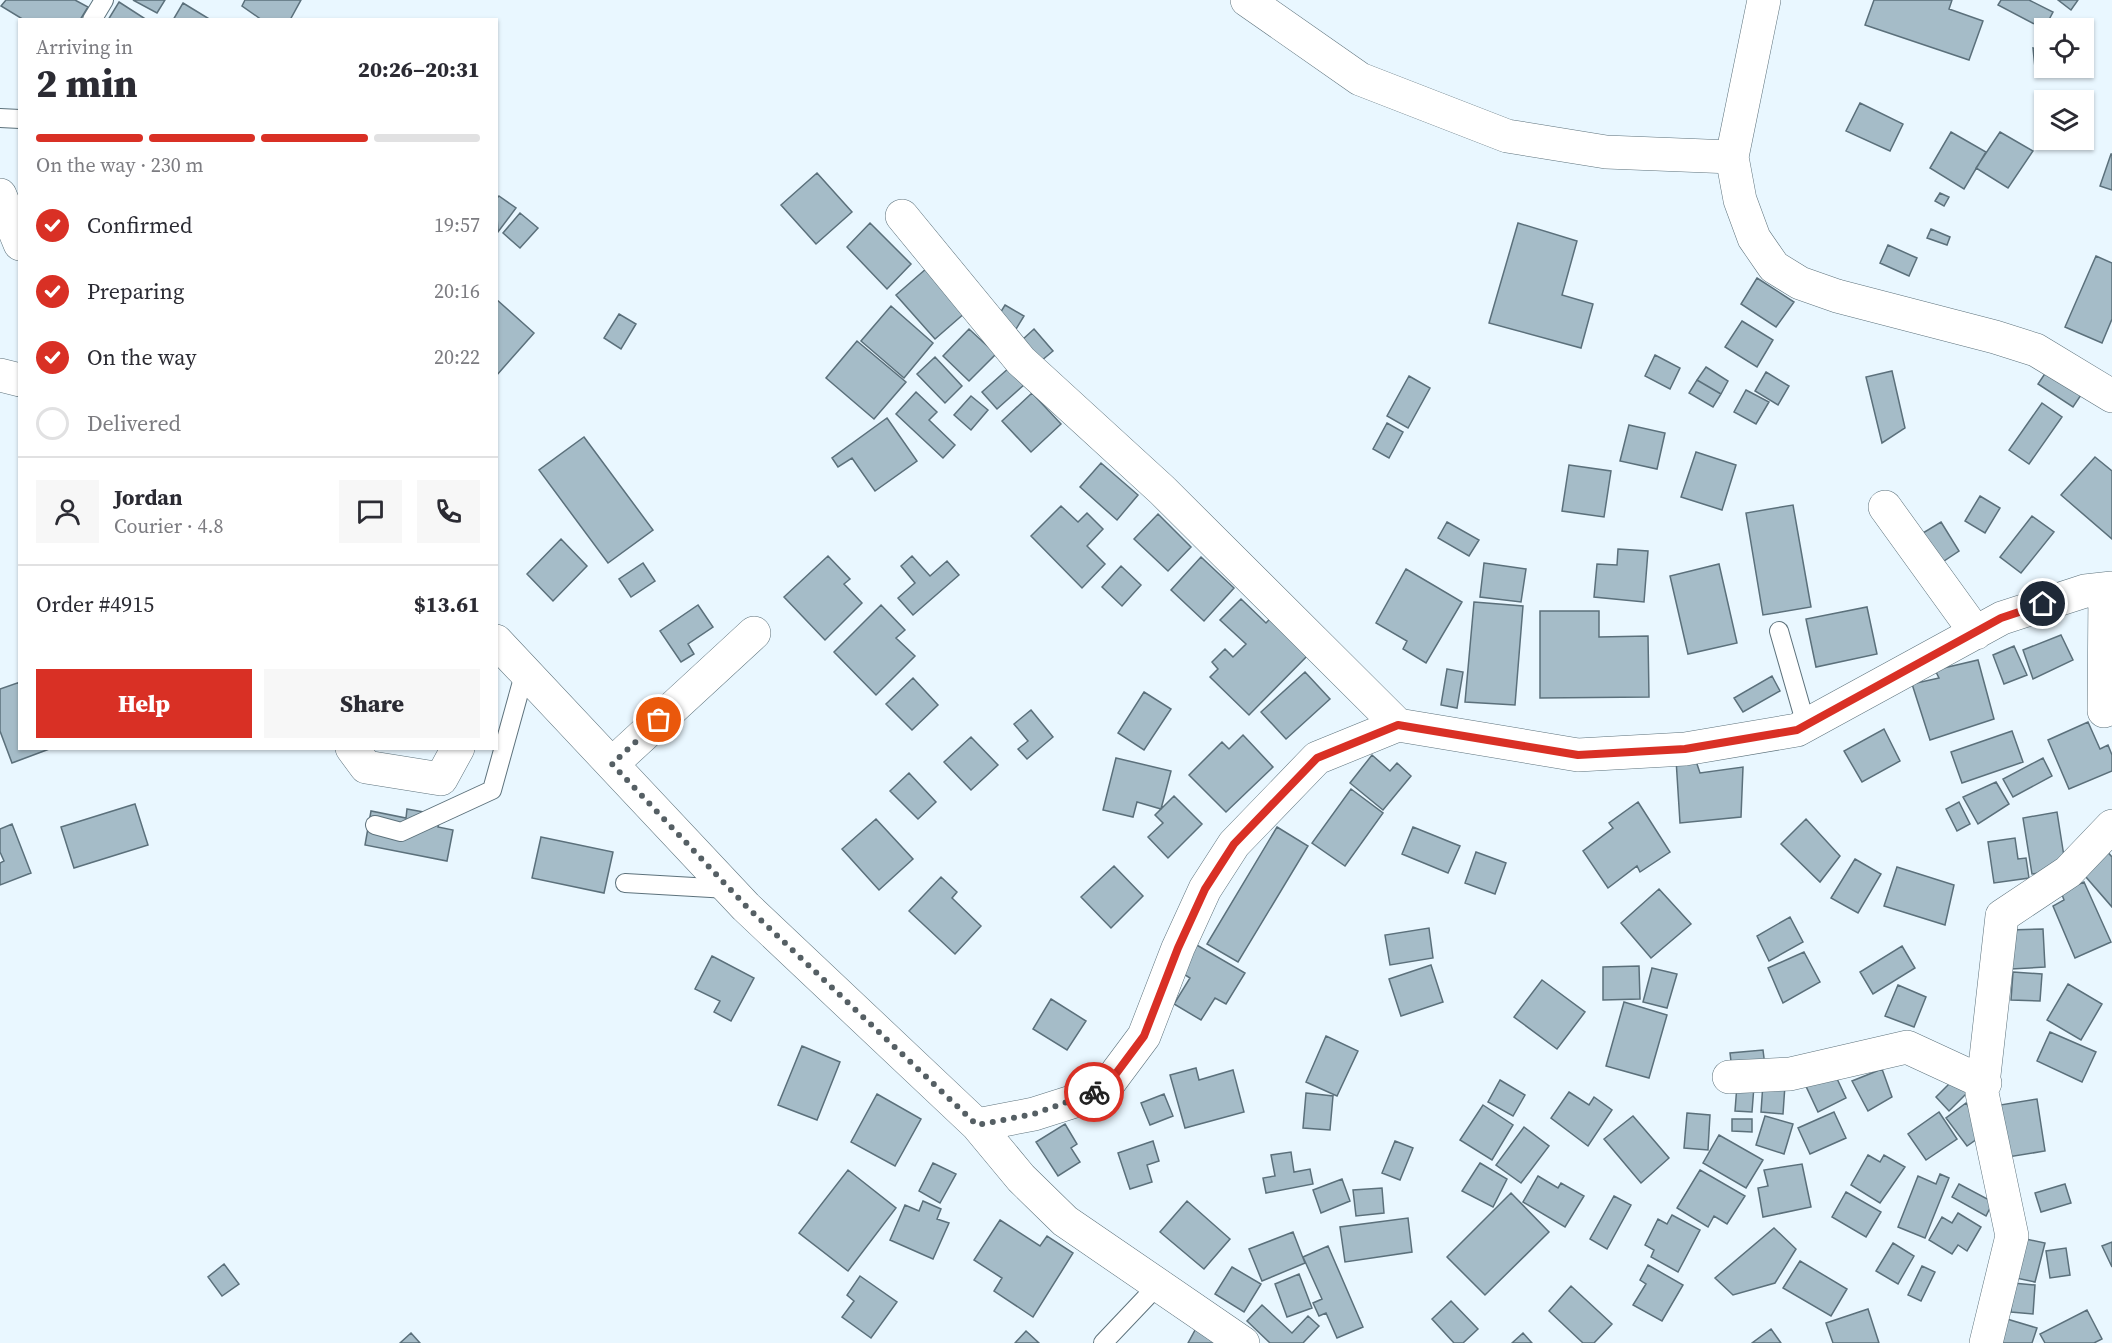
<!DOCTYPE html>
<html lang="en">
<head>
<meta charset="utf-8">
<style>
	body { margin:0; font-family:"Source Serif 4",serif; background:#f7f7f7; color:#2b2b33; height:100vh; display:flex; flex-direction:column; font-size:22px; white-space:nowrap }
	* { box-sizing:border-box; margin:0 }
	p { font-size:20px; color:#7c7c81 }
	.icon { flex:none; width:33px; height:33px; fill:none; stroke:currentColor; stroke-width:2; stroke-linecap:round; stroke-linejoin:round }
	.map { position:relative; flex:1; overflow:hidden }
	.side { position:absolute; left:18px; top:18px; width:480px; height:732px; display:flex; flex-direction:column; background:#fff; border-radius:0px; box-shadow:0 2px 4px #0004 }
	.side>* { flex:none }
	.fabs { position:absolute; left:2034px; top:18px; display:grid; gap:12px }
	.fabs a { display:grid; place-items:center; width:60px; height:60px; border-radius:0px; background:#fff; box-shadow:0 2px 4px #0004; font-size:30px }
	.pin { position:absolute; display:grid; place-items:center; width:51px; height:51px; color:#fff; margin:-26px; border:3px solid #fff; border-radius:50%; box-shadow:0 2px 6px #0007 }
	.courier { position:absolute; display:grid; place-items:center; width:60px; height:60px; margin:-30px; border:4px solid #d93025; border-radius:50%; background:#fff; color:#222; box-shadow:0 2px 8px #0007 }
	.headline em { font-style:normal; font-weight:800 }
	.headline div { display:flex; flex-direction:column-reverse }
	.headline { display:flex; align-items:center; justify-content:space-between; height:102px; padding:0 18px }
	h1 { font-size:39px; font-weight:800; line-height:45px }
	.bar { display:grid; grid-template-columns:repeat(4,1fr); gap:9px 6px; align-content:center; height:72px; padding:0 18px }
	.bar i { height:8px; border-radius:4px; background:#e1e1e2 }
	.bar .selected { background:#d93025 }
	.bar p { grid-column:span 4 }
	.line { display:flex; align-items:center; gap:15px; padding:0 18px; border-top:2px solid #e1e1e2 }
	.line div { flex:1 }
	.round { display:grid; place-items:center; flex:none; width:63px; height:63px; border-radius:0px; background:#f7f7f7 }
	ol { padding:0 18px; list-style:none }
	li { display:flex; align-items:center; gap:18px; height:66px }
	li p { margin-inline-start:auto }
	li .icon { padding:6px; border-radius:50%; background:#d93025; color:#fff; stroke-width:4 }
	li:last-child { color:#7c7c81 }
	li i { width:33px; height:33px; border:3px solid #e1e1e2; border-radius:50% }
	.action { display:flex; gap:12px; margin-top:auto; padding:12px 18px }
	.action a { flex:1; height:69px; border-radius:0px; background:#d93025; color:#fff; font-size:24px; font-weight:800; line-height:69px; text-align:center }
	.action a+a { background:#f7f7f7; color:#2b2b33 }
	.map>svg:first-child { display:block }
	.building { fill:#a5bcc8; stroke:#5b707b; stroke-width:1.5 }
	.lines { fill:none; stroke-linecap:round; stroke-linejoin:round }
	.service-casing { stroke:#5d727c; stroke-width:20 }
	.minor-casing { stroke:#5d727c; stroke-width:34 }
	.service { stroke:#fff; stroke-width:18 }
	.minor { stroke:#fff; stroke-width:33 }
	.done { stroke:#555f64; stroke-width:6; stroke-dasharray:0 10.8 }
	.route { stroke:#d93025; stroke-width:8 }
</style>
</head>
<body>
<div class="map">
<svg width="2112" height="1343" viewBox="0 0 2112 1343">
	<rect width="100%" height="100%" fill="#e9f7ff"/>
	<!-- building -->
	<path class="building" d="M6 0H75L88 7 80 20H24L1 6Z
		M133 0H165L157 13Z
		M245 0H301L290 20H262L242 6Z
		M1874 0H1952L1949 9 1983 21 1969 60 1865 25Z
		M2001 0H2029L2053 12 2044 29 1998 5Z
		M2058 0H2078L2071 10Z
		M119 2 147 20H108Z
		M183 3 211 20H173Z
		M2044 46V68H2071L2068 77 2035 68 2033 48 2042 50Z
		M1860 103 1903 124 1890 151 1846 131Z
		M1951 132 1986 152 1964 189 1930 168Z
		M2000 132 2033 151 2008 188 1976 168Z
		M2111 154H2112V190L2100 186Z
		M817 173 852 212 816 244 781 205Z
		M1940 193 1949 197 1944 206 1935 201Z
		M499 196 516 208 498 232 496 199Z
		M520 213 538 228 520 248 503 233Z
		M870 223 911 264 887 289 847 247Z
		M1518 223 1577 241 1562 295 1593 304 1581 348 1489 323Z
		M1931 229 1950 237 1947 245 1927 238Z
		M1888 245 1917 258 1909 276 1880 263Z
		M2096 256 2112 263V319L2102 343 2065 327Z
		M927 268 966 312 935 339 896 295Z
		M1757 278 1794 302 1776 327 1741 304Z
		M496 299 534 333 496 376Z
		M1005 305 1024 316 1013 334 994 323Z
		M891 306 933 343 904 378 861 341Z
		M619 314 636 324 621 349 604 338Z
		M1742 321 1773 340 1757 367 1725 347Z
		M969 329 996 354 969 381 943 356Z
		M1034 329 1053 351 1041 361 1022 340Z
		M857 341 906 382 874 419 826 378Z
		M1655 355 1680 368 1670 389 1645 376Z
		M935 357 962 386 945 403 917 374Z
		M2050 366 2085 389 2073 407 2038 384Z
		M1010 367 1025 384 997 409 982 392Z
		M1706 367 1728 381 1721 394 1697 380Z
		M1892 371 1905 428 1882 443 1866 377Z
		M1766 372 1789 386 1778 405 1755 391Z
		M1409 376 1430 388 1408 428 1387 416Z
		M1697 380 1721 394 1713 407 1689 393Z
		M1746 390 1769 402 1756 424 1734 412Z
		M916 392 937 412 929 420 955 445 943 458 896 414Z
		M1032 393 1061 424 1031 452 1002 421Z
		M971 396 988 410 971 430 954 415Z
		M2042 403 2062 417 2029 464 2009 450Z
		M887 418 917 461 875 491 852 458 838 467 832 458Z
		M1387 423 1403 432 1389 458 1373 449Z
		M1629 425 1665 433 1657 469 1620 461Z
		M584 437 653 530 608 563 539 470Z
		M1696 452 1736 465 1722 510 1681 497Z
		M2095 457 2112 471V539L2061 495Z
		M1101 463 1138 495 1117 520 1080 487Z
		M1569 465 1611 471 1604 517 1562 511Z
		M1980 496 2000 508 1985 533 1965 521Z
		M1793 505 1811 607 1763 615 1746 513Z
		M1061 506 1078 522 1087 513 1103 529 1087 546 1105 564 1082 588 1031 536Z
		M1158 514 1191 547 1168 571 1134 539Z
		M2032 516 2054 532 2021 573 2000 557Z
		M1447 522 1479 540 1469 556 1438 538Z
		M1941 522 1959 551 1932 569 1913 539Z
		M561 539 587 566 553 601 527 574Z
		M1618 549 1648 551 1644 602 1594 597 1597 564 1617 565Z
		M828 556 850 579 844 584 862 603 825 640 784 597Z
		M912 556 930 576 947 561 959 575 913 615 898 598 915 583 901 566Z
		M1201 557 1234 588 1204 621 1171 590Z
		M643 563 655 581 631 597 619 579Z
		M1484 563 1526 569 1521 602 1480 597Z
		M1719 564 1737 643 1688 654 1670 576Z
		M1121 566 1141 585 1122 606 1102 587Z
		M1406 569 1462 602 1426 663 1403 649 1407 641 1376 623Z
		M1241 599 1266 623 1278 610 1315 648 1249 715 1210 677 1218 669 1212 662 1225 649 1233 657 1246 644 1220 620Z
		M1474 602 1523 606 1515 705 1465 702Z
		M698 605 713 627 688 644 694 654 681 662 660 631Z
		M881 605 905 630 896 638 915 656 876 695 834 652Z
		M1867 607 1877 654 1816 667 1806 619Z
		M1540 611H1599V637L1648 636 1649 697 1540 698Z
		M2061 635 2073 660 2033 679 2023 650Z
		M2014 646 2027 675 2004 684 1993 655Z
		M1978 660 1994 719 1930 740 1912 684 1939 678 1935 670Z
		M1447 669 1463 672 1457 708 1441 705Z
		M1305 672 1330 699 1286 739 1261 712Z
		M1772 676 1780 691 1743 712 1734 698Z
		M913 678 938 705 912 730 886 704Z
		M20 682V748H52L12 763 0 731V689Z
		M1144 692 1171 709 1144 750 1118 733Z
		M1031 710 1053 737 1027 759 1018 749 1028 741 1014 724Z
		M2088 722 2100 749 2108 745 2112 755V771L2069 789 2048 740Z
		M1884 729 1900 761 1862 782 1844 751Z
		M2012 731 2023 762 1962 783 1951 752Z
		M1243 735 1273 767 1226 812 1189 775 1222 742 1229 749Z
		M971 737 998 765 971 790 944 762Z
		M1372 755 1390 771 1397 763 1411 776 1383 810 1350 783Z
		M1116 758 1171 771 1161 809 1137 802 1133 817 1103 810Z
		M1695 758 1700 773 1743 767 1741 817 1680 823 1676 759Z
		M2043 758 2052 776 2013 797 2003 779Z
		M909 773 936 802 918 819 890 791Z
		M1996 782 2009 804 1978 824 1963 797Z
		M1351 789 1383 813 1345 866 1312 843Z
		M1174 796 1202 824 1168 858 1148 837 1163 823 1155 815Z
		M1638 802 1670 852 1640 872 1637 866 1608 888 1583 851 1613 828 1609 823Z
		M1959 802 1970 824 1957 831 1946 809Z
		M135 804 148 845 74 868 61 827Z
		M407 809 441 815 438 827 453 830 447 861 365 845 371 811 406 818Z
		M2057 812 2066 869 2032 874 2023 818Z
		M876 819 913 859 879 890 842 849Z
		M1806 819 1840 856 1820 882 1781 844Z
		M12 824 31 873 0 885V863L4 861 0 852V829Z
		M1277 827 1308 846 1238 962 1207 944Z
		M1413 827 1460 846 1448 873 1402 854Z
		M541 837 613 852 604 893 532 878Z
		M2015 838 2018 859 2026 858 2029 878 1994 883 1988 842Z
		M2104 848 2112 857V907L2079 869Z
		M1476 852 1506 863 1495 894 1465 883Z
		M1855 859 1881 874 1858 913 1831 898Z
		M1114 866 1143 896 1111 928 1081 897Z
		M1897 867 1954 885 1945 925 1884 906Z
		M941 877 957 892 952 898 981 926 955 954 909 911Z
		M2084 882 2111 942 2075 958 2053 906 2064 900 2061 892Z
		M1659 889 1691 924 1651 958 1621 923Z
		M1790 917 1803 942 1769 961 1757 936Z
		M1429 928 1433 958 1390 965 1385 935Z
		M2043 929 2045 967 2011 969 2009 930Z
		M1195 944 1245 973 1226 1004 1215 998 1201 1020 1174 1004 1190 978 1179 971Z
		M1902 946 1915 968 1873 994 1860 972Z
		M1804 952 1820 982 1783 1003 1768 968Z
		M712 956 754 978 731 1021 714 1012 720 1001 695 989Z
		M1431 965 1443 1002 1401 1016 1389 979Z
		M1639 966 1640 999 1603 1000V967Z
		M1652 968 1677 974 1667 1008 1643 1002Z
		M2013 972 2042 974 2040 1001 2011 1000Z
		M1542 980 1585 1012 1557 1049 1514 1017Z
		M2068 984 2102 1004 2081 1040 2047 1020Z
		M1898 985 1926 997 1914 1027 1885 1016Z
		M1051 999 1086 1021 1067 1050 1033 1029Z
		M1624 1002 1667 1015 1649 1078 1606 1066Z
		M2050 1032 2096 1052 2082 1082 2037 1061Z
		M1326 1036 1358 1051 1337 1096 1306 1082Z
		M802 1046 840 1062 817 1120 778 1105Z
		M1763 1050 1765 1066 1732 1070 1730 1053Z
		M1196 1068 1199 1080 1233 1070 1244 1112 1185 1128 1170 1075Z
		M1832 1068 1846 1098 1818 1112 1804 1082Z
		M1882 1069 1892 1097 1868 1111 1852 1081Z
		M1955 1078 1968 1092 1949 1111 1936 1097Z
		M1500 1080 1525 1095 1513 1116 1488 1102Z
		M1763 1083 1785 1085 1783 1114 1761 1112Z
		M1737 1085 1754 1086 1752 1112 1735 1111Z
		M1569 1092 1589 1105 1594 1097 1612 1110 1588 1146 1551 1118Z
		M1306 1093 1333 1096 1330 1130 1303 1128Z
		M877 1094 921 1119 895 1166 851 1142Z
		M1164 1094 1173 1116 1150 1125 1141 1103Z
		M2037 1099 2045 1151 2002 1158 1994 1106Z
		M1966 1103 1987 1132 1967 1146 1946 1118Z
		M1483 1105 1513 1125 1492 1160 1460 1140Z
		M1834 1112 1846 1138 1810 1154 1798 1128Z
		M1939 1112 1957 1139 1926 1160 1908 1134Z
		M1687 1113 1710 1115 1708 1150 1684 1148Z
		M1633 1116 1669 1158 1641 1183 1604 1139Z
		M1765 1116 1793 1124 1784 1154 1756 1145Z
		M1732 1119H1752V1132L1732 1131Z
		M1065 1124 1077 1144 1071 1148 1080 1162 1058 1176 1036 1142Z
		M1524 1127 1549 1146 1521 1183 1496 1165Z
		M1719 1135 1763 1160 1746 1188 1703 1163Z
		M1153 1141 1159 1161 1147 1165 1152 1182 1130 1189 1118 1153Z
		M1395 1141 1413 1148 1400 1180 1382 1173Z
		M1291 1152 1294 1172 1310 1169 1313 1184 1266 1193 1263 1178 1275 1176 1271 1155Z
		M1868 1155 1880 1162 1884 1155 1905 1167 1880 1203 1851 1185Z
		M933 1163 956 1174 940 1203 919 1191Z
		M1480 1163 1507 1179 1493 1207 1462 1191Z
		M1802 1164 1811 1207 1763 1217 1758 1188 1768 1186 1764 1170Z
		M848 1170 896 1208 848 1271 799 1233Z
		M1700 1170 1745 1196 1727 1224 1714 1216 1708 1227 1677 1208Z
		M1940 1174 1949 1178 1925 1238 1898 1227 1918 1176 1936 1184Z
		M1538 1176 1558 1188 1561 1183 1584 1196 1565 1227 1523 1202Z
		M1342 1179 1350 1201 1321 1213 1313 1190Z
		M1959 1184 1993 1202 1986 1216 1952 1197Z
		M2065 1184 2071 1203 2041 1212 2035 1193Z
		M1382 1188 1384 1213 1356 1216 1353 1190Z
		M1846 1192 1881 1212 1866 1237 1832 1217Z
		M1511 1193 1549 1232 1485 1295 1447 1257Z
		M1614 1196 1631 1205 1607 1249 1590 1239Z
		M923 1201 941 1209 937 1219 949 1223 933 1259 890 1240 905 1205 919 1211Z
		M1187 1201 1230 1239 1204 1269 1160 1232Z
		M1958 1213 1981 1227 1967 1251 1958 1245 1952 1254 1929 1240 1942 1217 1952 1223Z
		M1672 1215 1700 1230 1678 1272 1651 1257 1654 1250 1645 1245 1658 1219 1667 1224Z
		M1408 1218 1412 1252 1345 1262 1340 1227Z
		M1000 1220 1040 1246 1047 1236 1073 1253 1033 1317 994 1291 1002 1278 974 1260Z
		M1774 1228 1796 1249 1775 1283 1733 1295 1715 1278Z
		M1293 1232 1305 1263 1262 1281 1249 1249Z
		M2021 1238 2045 1243 2035 1282 2011 1277Z
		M2112 1242V1267L2102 1246Z
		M1893 1243 1914 1256 1898 1284 1876 1271Z
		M1328 1246 1363 1327 1337 1338 1326 1313 1319 1316 1313 1303 1322 1299 1303 1257Z
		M2066 1248 2070 1275 2050 1278 2046 1251Z
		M1800 1261 1847 1289 1831 1316 1783 1288Z
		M224 1264 239 1284 222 1296 208 1277Z
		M1648 1265 1683 1285 1662 1321 1633 1305 1646 1284 1640 1280Z
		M1922 1266 1935 1272 1921 1301 1908 1295Z
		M1232 1267 1261 1284 1244 1312 1215 1294Z
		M1299 1274 1312 1308 1287 1317 1275 1284Z
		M860 1276 897 1302 871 1338 842 1317 854 1301 847 1295Z
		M2013 1283 2035 1285 2033 1314 2011 1312Z
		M1571 1286 1612 1324 1594 1343H1583L1549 1311Z
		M1451 1301 1478 1329 1463 1343H1454L1432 1319Z
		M1262 1305 1292 1333 1308 1316 1319 1326 1303 1343H1270L1247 1321Z
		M1868 1309 1879 1343H1833L1826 1323Z
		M2087 1310 2102 1339 2094 1343H2045L2040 1334Z
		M2007 1319 2037 1328 2032 1343H2000Z
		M1200 1321 1217 1343H1188Z
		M1771 1329 1781 1343H1752Z
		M1026 1331 1039 1343H1015Z
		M411 1333 420 1343H400Z
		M1523 1333 1532 1343H1512Z"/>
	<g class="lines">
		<!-- service casing -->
		<g class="service-casing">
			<path id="service" d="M92 20 104 0
				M0 118 20 119
				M1779 631 1806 725
				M375 825 401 832 492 790 525 671
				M625 883 728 889
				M1103 1343 1158 1285"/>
		</g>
		<!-- minor casing -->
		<g class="minor-casing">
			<path id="minor" d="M1247 0 1360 79 1507 136 1606 152 1732 157
				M1764 0 1732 157 1740 200 1754 238 1774 267 1800 283 1837 296 1995 337 2036 350 2112 396
				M0 195 20 244
				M902 216 1021 361 1162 490 1398 725 1578 755 1685 749 1797 730 2002 618 2085 591 2112 588
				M0 375 20 380
				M1885 507 1976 633
				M496 641 746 907 977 1125 1021 1178 1065 1221 1243 1343
				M2104 711 2105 589
				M352 748 366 767 441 779 458 748
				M612 764 754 633
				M1729 1077 1790 1074 1907 1047 1985 1083
				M977 1125 1034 1114 1078 1100 1106 1087 1144 1036 1178 948 1205 889 1234 844 1317 758 1398 725
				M1986 1343 2012 1236 1982 1093 2002 916 2068 872 2112 826"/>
		</g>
		<!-- service -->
		<use href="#service" class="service"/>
		<!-- minor -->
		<use href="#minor" class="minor"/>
	</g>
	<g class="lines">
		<!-- done -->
		<path class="done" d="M659 720 612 764 746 906 977 1125 1034 1114 1094 1092"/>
		<!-- route -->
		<path class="route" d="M1094 1092 1106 1087 1144 1036 1178 948 1205 889 1234 844 1317 758 1398 725 1578 755 1685 749 1797 730 2001 618 2043 604"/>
	</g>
</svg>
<div class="fabs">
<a><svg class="icon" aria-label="locate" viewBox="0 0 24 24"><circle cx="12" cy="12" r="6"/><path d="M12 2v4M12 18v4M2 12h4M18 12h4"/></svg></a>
<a><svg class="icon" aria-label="layers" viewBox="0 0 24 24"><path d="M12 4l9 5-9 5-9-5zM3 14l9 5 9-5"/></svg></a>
</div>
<div class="pin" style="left:659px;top:720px;background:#ea580c"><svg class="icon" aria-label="bag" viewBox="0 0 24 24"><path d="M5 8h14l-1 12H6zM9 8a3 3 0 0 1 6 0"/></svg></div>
<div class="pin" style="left:2043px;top:604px;background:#1f2937"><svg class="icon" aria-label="home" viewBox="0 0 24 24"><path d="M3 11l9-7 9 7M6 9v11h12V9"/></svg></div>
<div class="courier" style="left:1094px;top:1092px"><svg class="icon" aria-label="bike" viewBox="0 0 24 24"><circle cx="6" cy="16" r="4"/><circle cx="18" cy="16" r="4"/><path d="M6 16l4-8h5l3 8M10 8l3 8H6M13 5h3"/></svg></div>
<section class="side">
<div class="headline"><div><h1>2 min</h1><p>Arriving in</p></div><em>20:26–20:31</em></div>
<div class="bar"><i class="selected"></i><i class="selected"></i><i class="selected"></i><i></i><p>On the way · 230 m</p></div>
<ol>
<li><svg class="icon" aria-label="check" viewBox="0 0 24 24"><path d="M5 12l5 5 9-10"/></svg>Confirmed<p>19:57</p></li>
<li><svg class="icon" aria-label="check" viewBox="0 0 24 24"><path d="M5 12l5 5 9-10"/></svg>Preparing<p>20:16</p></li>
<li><svg class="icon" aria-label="check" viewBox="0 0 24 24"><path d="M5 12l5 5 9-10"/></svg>On the way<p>20:22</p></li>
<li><i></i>Delivered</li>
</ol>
<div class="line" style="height:108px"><a class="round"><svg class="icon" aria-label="person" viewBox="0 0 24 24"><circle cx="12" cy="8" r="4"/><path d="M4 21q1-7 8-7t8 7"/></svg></a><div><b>Jordan</b><p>Courier · 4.8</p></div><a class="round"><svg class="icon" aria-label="chat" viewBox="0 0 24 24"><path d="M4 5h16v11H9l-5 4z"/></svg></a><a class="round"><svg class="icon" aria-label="phone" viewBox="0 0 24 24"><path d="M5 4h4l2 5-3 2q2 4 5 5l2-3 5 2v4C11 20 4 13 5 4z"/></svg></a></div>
<div class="line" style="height:78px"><div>Order #4915</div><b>$13.61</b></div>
<div class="action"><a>Help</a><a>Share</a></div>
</section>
</div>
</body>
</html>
